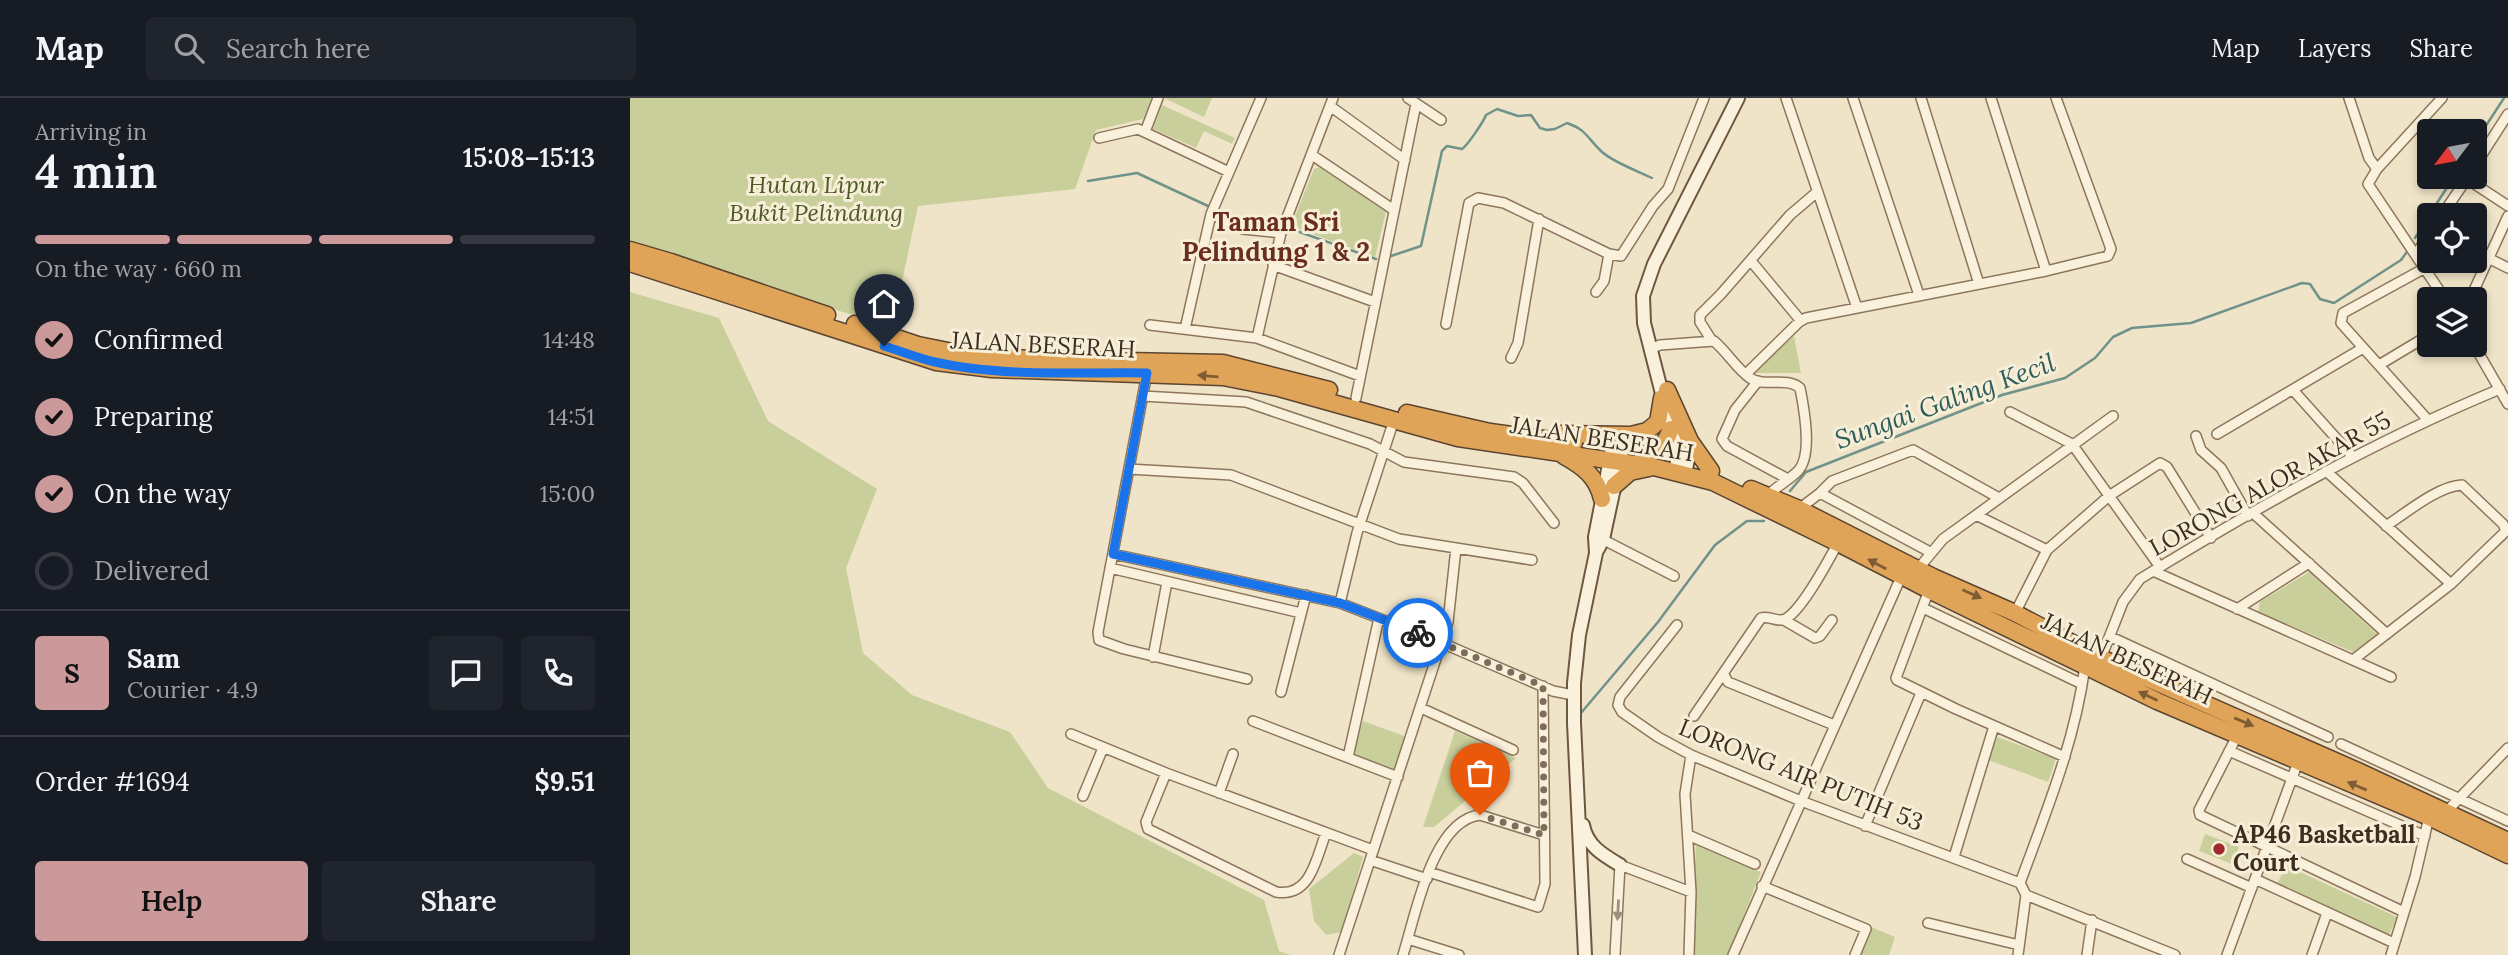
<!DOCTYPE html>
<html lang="en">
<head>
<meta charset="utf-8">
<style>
	body { margin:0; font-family:Lora,serif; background:#20242c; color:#f1f3f6; height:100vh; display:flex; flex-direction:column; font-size:26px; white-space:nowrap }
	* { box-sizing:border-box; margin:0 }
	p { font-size:23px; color:#9ea1a6 }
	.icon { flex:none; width:38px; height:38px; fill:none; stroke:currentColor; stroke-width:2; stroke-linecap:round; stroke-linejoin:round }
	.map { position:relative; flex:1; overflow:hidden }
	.drawer { display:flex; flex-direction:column; background:#171b24; width:630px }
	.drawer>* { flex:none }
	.needle { width:46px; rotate:238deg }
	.tools { position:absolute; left:1787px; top:21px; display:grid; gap:14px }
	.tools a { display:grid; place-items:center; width:70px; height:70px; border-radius:7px; background:#171b24; box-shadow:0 4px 10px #0003; font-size:35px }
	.pin { position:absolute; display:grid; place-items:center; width:60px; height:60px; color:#fff; margin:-72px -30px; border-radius:50% 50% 50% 0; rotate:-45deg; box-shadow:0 0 7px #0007 }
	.pin .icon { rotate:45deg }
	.courier { position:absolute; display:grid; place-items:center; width:70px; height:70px; margin:-35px; border:5px solid #1a73e8; border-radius:50%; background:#fff; color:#222; box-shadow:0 2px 9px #0007 }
	.overview em { font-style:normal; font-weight:600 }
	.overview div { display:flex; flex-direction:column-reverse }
	.overview { display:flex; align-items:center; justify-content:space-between; height:119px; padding:0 35px }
	h1 { font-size:46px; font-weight:600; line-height:52px }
	.bar { display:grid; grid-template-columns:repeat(4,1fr); gap:10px 7px; align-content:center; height:84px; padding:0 35px }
	.bar i { height:9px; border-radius:5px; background:#363941 }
	.bar .on { background:#cc999b }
	.bar p { grid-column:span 4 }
	.line { display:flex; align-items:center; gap:18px; padding:0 35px; border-top:2px solid #363941 }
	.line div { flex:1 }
	.round { display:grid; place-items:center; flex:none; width:74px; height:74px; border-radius:7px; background:#20242c }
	ol { padding:0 35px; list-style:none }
	li { display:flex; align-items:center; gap:21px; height:77px }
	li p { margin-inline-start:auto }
	li .icon { padding:7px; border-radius:50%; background:#cc999b; color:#111; stroke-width:4 }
	li:last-child { color:#9ea1a6 }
	li i { width:38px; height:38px; border:4px solid #363941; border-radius:50% }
	.primary-button { display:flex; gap:14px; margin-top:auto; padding:14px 35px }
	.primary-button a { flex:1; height:80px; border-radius:7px; background:#cc999b; color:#111; font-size:28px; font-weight:600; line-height:80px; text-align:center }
	.primary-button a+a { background:#20242c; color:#f1f3f6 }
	header { display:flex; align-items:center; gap:42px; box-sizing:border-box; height:98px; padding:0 35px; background:#171b24; border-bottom:2px solid #363941 }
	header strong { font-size:33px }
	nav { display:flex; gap:38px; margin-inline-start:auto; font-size:24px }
	.search { width:490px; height:63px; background:#20242c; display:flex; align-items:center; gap:18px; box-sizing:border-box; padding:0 24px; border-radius:7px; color:#9ea1a6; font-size:26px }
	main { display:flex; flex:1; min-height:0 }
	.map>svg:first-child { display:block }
	.green { fill:#c9cf9b }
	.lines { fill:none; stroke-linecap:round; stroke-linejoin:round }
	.stream { stroke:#6f938a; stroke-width:2.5 }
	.street-casing { stroke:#8d765c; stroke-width:12 }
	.secondary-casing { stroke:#6f573f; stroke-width:16 }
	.highway-casing { stroke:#5b4430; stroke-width:19 }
	.street { stroke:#faf1dc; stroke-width:9 }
	.secondary { stroke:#faf1dc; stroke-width:12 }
	.highway { stroke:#e0a458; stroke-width:16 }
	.oneway { fill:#7e5d36 }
	.oneway2 { fill:#9c907e }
	.done { stroke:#7c6e5b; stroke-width:7; stroke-dasharray:0 12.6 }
	.route { stroke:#1a73e8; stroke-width:9 }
	.poi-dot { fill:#9e2a2b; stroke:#f7eed8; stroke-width:2.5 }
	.labels { text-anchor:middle; stroke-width:6; stroke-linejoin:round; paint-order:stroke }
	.park-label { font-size:24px; font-style:italic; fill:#4d5a26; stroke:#f7eed8 }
	.street-label { font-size:24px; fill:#3d2e20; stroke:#f7eed8 }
	.poi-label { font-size:24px; font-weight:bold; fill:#3d2e20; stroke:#f7eed8; text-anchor:start }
	.neighbourhood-label { font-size:26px; font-weight:bold; fill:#6b2e1e; stroke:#f7eed8 }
	.water-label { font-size:26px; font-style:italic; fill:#2f5d5a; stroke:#f7eed8 }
</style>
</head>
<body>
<header>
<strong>Map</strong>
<div class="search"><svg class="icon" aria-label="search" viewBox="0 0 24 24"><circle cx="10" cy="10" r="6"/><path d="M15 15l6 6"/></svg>Search here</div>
<nav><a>Map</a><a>Layers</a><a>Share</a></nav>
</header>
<main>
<section class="drawer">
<div class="overview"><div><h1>4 min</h1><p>Arriving in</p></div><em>15:08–15:13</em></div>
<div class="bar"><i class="on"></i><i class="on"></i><i class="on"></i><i></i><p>On the way · 660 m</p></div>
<ol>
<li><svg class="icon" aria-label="check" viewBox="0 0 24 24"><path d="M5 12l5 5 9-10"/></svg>Confirmed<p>14:48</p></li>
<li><svg class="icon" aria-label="check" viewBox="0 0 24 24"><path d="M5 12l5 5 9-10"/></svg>Preparing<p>14:51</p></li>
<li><svg class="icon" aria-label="check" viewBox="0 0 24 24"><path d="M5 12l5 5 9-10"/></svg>On the way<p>15:00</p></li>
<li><i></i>Delivered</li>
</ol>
<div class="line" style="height:126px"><b class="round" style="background:#cc999b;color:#111">S</b><div><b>Sam</b><p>Courier · 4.9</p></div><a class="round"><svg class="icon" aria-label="chat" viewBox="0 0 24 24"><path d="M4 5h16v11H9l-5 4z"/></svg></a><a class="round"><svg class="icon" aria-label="phone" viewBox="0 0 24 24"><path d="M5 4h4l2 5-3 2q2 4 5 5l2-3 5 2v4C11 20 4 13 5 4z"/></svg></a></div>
<div class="line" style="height:91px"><div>Order #1694</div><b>$9.51</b></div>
<div class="primary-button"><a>Help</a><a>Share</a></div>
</section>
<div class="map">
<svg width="1878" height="857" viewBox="0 0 1878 857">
	<rect width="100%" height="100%" fill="#f0e4c8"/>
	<!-- green -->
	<path class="green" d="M0 0H522L513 21 466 32 445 91 288 108 269 198 254 217 239 222 0 149Z
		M534 0H582L574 19Z
		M532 7 605 40 602 46 574 33 566 50 523 31Z
		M689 69 756 114 745 159 661 128 684 71Z
		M0 194 89 220 138 323 247 391 216 470 233 555 282 597 380 634 418 690 634 802 649 853 661 857H0Z
		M1164 238 1171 275H1122Z
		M1679 474 1747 536V537L1723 554 1628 514 1630 504Z
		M733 623 777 639 764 674 720 658Z
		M825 633 886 660 804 729H793Z
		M1367 639 1426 661 1418 684 1358 662Z
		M1575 736 1609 749 1602 766 1569 753Z
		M1066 745 1131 774 1098 857H1061Z
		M724 755 733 759 712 834 696 837 684 823 679 791Z
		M1640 760 1767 819 1758 839 1646 788 1653 774 1637 766Z
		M1241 829 1265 839 1259 857H1228Z"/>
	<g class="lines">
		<!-- stream -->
		<path class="stream" d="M1844 46 1874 0
			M458 83 507 75 578 108
			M590 114 617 127 646 129
			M1799 117 1824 79
			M661 131 746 161
			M1785 140 1799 118
			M761 158 791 148 812 53 817 48 832 51C837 48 854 23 856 17L867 11 888 18 901 17 910 30 917 32 925 31 937 25C957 32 957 40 971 53 982 64 1008 73 1022 80
			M1160 393 1176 374 1372 297 1435 280 1465 260 1483 239 1502 230 1561 225 1672 185 1680 186 1690 201 1704 205 1771 162 1779 151
			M951 615 1028 524 1085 447 1117 423H1134"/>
		<!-- street casing -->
		<g class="street-casing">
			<path id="street" d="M778 0 811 22
				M1156 0 1227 210
				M1223 0 1289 197
				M1291 0 1349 186
				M1361 0 1416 173
				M1719 0 1739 60 1747 71
				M1812 0 1747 71 1738 86 1815 201
				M700 8 775 62
				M515 34 528 0
				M469 40 508 31 599 74
				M682 57 764 112
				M1844 69 1878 16
				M1837 81 1878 108
				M581 116 613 131 651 135
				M1812 117 1838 79
				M1786 156 1799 137
				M1858 160 1878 170
				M1121 163 1171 223
				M643 167 745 204
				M1795 170 1713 215 1711 225 1797 321
				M966 194 974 183 979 156
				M1840 201 1878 118
				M816 226 839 105 848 100 874 105 979 156 991 158 1023 108 1038 91 1074 0
				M520 227 627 240 730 278
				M555 231 581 116 631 0
				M627 240 651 135 703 0
				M1082 243 1070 224V217L1091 196 1160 117 1187 94
				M1844 247 1878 306
				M1020 251 1030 247 1084 243C1097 254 1107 271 1120 280 1135 290 1156 278 1170 290 1174 310 1183 357 1168 373 1159 382 1146 389 1137 398
				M881 260 888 245 909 121
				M1749 267 1799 237
				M517 275 468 534 469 542 494 551 617 581
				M1116 276 1169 224 1176 220 1416 173 1478 158 1481 151 1426 0
				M1128 283 1105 312 1092 341 1097 348 1156 380
				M1663 292 1723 359
				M513 298 616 304 740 346 774 364 884 379 893 385 924 425
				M726 300 786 6
				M1380 314 1442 346 1530 469
				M1587 336 1733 250
				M1566 338 1571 352 1591 370 1618 418
				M499 371 601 377 769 441 902 462
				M1696 373 1821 486
				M1190 395 1300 454
				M1169 411 1190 395 1202 383 1283 352 1369 400
				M1623 415 1757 536
				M1346 417 1417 452
				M970 440 1044 478
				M483 456 710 505 812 545 923 593 943 597
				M480 470 671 515
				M1288 471 1313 441 1483 318
				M1523 473 1761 579
				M1299 492 1266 580 1267 582 1326 611 1435 659
				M710 505 727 435 764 322
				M1293 510 1452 586
				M1607 511 1679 465
				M1385 515 1417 452 1479 398 1530 365 1537 369 1581 440
				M1154 522 1185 540 1190 538 1202 522
				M1047 527 990 599 988 607 992 614 1028 639 1061 657 1171 703 1390 785 1396 797
				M1481 539 1698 639
				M523 559 537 484
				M1471 560 1493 504 1510 481C1626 410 1744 343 1870 291
				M1723 562 1821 486 1876 433 1873 426 1832 387C1808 388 1776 415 1756 428
				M1094 577 1098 584 1204 627
				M651 594 676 497
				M791 610 883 652
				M1064 618 1131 520C1139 517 1149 526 1157 520 1174 509 1198 463 1208 445
				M623 623 768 679
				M441 636 536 675 743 752
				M1608 636 1569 712 1570 717 1774 814
				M1711 646 1878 723
				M1599 653 1795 738
				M718 659 749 520
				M536 675 516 724 518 731 646 794C681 800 686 760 696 735
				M589 695 603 656
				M453 698 473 650
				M1816 714 1878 650
				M1235 728 1291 595
				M1058 737 1125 766
				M1324 759 1364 628
				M1557 761 1622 790
				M740 762 797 781
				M799 774 908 809 915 786 913 588
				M1625 781 1764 845
				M1390 785C1416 714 1445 644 1455 568
				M1132 788 1236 831 1225 857
				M1396 797 1545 857
				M1298 825 1389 847
				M778 841 829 857
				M709 857 818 524 826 450
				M773 857C785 820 802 722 850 717L914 737
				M985 857 990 767 1061 794
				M1059 857 1061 794 1055 696 1061 657
				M1103 857 1271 479
				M1388 857 1396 797
				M1457 857 1462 822
				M1597 857 1668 664
				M1682 857 1697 815
				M1761 857 1785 779 1799 719"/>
		</g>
		<!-- secondary casing -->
		<g class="secondary-casing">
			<path id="secondary" d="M1048 329 1057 366 1055 376
				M1045 374 1047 364 1041 331 1014 225 1013 198 1024 166 1108 0
				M968 451 973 441 992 353
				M953 727C957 748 973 757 990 767
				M955 857 944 625V585L949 537 966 455 965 439 982 351"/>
		</g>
		<!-- highway casing -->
		<g class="highway-casing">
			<path id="highway" d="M0 152 41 164 197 217
				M0 165 306 264 362 271 593 279 649 290 828 340 1024 369 1083 384 1208 445 1299 492 1527 603 1799 719 1878 757
				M225 226 288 247 333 256 400 261 593 265 699 292
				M1037 292 1060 343 1081 373
				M777 315 860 334 944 345
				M931 336 1001 337 1017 333 1028 324 1032 300
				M1013 357C1030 354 1035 346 1041 331
				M934 358C954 369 967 379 972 401
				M984 388 1000 374 1019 370
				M1121 391 1169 411 1303 479 1385 515 1471 560 1730 674 1878 743"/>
		</g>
		<!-- street -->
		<use href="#street" class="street"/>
		<!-- secondary -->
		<use href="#secondary" class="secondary"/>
		<!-- highway -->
		<use href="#highway" class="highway"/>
	</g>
	<!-- one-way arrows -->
	<defs><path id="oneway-solid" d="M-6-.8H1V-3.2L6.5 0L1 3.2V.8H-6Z" transform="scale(1.75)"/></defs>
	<g class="oneway">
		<use href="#oneway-solid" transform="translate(578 278) rotate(-175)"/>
		<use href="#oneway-solid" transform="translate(1247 466) rotate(-152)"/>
		<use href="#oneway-solid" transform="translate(1342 496) rotate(24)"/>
		<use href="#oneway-solid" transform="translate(1518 598) rotate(-155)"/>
		<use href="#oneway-solid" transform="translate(1614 624) rotate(23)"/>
		<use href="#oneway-solid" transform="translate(1727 688) rotate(-157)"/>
	</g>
	<use class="oneway2" href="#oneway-solid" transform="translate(988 812) rotate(93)"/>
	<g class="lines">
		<!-- done -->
		<path class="done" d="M788 535 913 588 914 737 850 717"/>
		<!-- route -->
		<path class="route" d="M254 248C271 253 288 260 305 264 370 279 450 274 517 275L483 456 710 505 788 535"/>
	</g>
	<!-- markers -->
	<circle class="poi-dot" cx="1589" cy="751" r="7"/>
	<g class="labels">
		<!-- park labels -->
		<g class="park-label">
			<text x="186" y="95">Hutan Lipur<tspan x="186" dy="28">Bukit Pelindung</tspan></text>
		</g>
		<!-- street labels -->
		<g class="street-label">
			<text transform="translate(413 247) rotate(3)" y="8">JALAN BESERAH</text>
			<text transform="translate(972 341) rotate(9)" y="8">JALAN BESERAH</text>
			<text transform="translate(1640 386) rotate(-29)" y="8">LORONG ALOR AKAR 55</text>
			<text transform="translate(1497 561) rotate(25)" y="8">JALAN BESERAH</text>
			<text transform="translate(1171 677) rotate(22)" y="8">LORONG AIR PUTIH 53</text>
		</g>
		<!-- poi labels -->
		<g class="poi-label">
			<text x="1603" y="745">AP46 Basketball<tspan x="1603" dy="28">Court</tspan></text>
		</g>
		<!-- neighbourhood labels -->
		<g class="neighbourhood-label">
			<text x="646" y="133">Taman Sri<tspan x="646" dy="30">Pelindung 1 &amp; 2</tspan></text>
		</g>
		<!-- water labels -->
		<g class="water-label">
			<text transform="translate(1315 303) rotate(-20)" y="9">Sungai Galing Kecil</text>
		</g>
	</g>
</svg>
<div class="tools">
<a><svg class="needle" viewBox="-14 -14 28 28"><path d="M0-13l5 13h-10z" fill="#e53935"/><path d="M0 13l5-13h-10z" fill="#9ea1a6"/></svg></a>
<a><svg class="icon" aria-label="locate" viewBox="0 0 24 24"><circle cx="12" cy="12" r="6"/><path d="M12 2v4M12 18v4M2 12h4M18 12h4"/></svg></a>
<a><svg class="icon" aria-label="layers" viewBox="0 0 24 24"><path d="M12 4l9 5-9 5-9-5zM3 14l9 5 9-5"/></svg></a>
</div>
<div class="pin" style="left:850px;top:717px;background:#ea580c"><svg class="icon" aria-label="bag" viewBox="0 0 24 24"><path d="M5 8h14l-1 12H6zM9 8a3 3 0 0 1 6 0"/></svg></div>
<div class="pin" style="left:254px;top:248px;background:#1f2937"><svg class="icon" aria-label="home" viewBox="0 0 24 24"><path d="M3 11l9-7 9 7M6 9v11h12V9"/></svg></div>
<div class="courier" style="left:788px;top:535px"><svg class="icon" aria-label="bike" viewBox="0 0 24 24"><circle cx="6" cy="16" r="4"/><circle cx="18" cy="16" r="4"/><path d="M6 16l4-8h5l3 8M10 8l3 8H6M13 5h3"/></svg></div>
</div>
</main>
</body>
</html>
